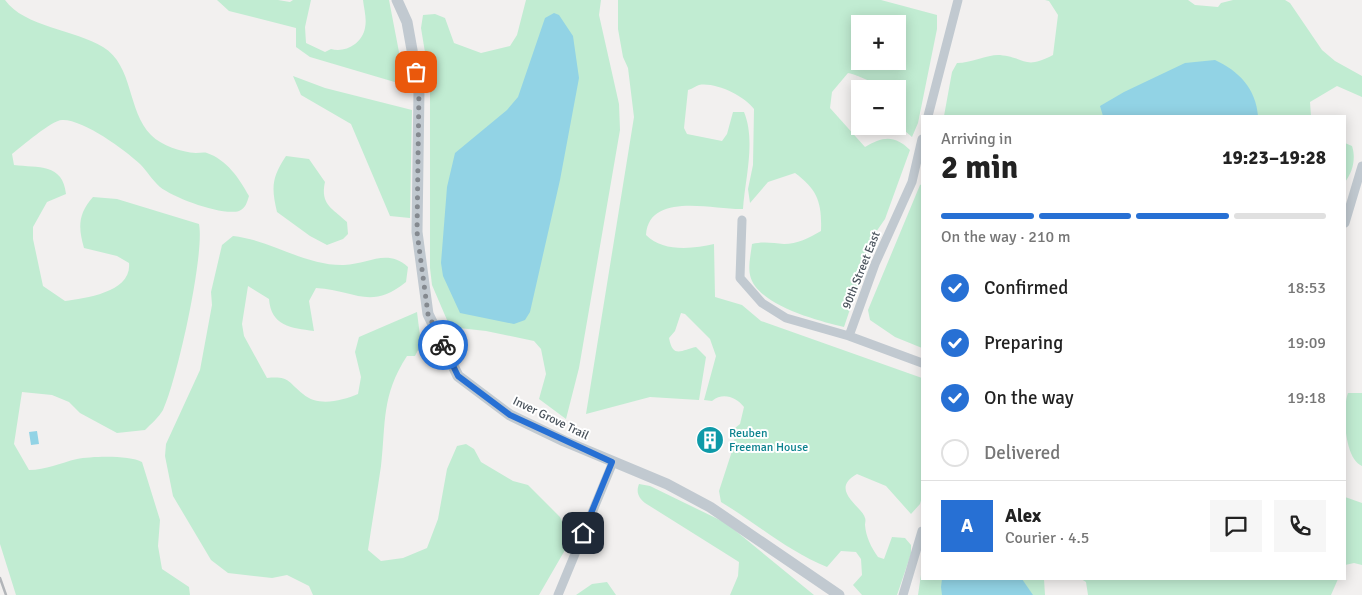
<!DOCTYPE html>
<html lang="en">
<head>
<meta charset="utf-8">
<style>
	body { margin:0; font-family:Signika,sans-serif; background:#f6f6f6; color:#222; height:100vh; display:flex; flex-direction:column; font-size:19px; white-space:nowrap }
	* { box-sizing:border-box; margin:0 }
	p { font-size:16px; color:#767676 }
	.icon { flex:none; width:28px; height:28px; fill:none; stroke:currentColor; stroke-width:2; stroke-linecap:round; stroke-linejoin:round }
	.map { position:relative; flex:1; overflow:hidden }
	.details { position:absolute; left:921px; top:115px; width:425px; height:465px; display:flex; flex-direction:column; background:#fff; border-radius:0px; box-shadow:0 2px 12px #0003 }
	.details>* { flex:none }
	.fabs { position:absolute; left:851px; top:15px; display:grid; gap:10px }
	.fabs a { display:grid; place-items:center; width:55px; height:55px; border-radius:0px; background:#fff; box-shadow:0 2px 12px #0003; font-size:25px }
	.pin { position:absolute; display:grid; place-items:center; width:42px; height:42px; color:#fff; margin:-21px; border-radius:10px; box-shadow:0 2px 8px #0006 }
	.courier { position:absolute; display:grid; place-items:center; width:50px; height:50px; margin:-25px; border:4px solid #2770d4; border-radius:50%; background:#fff; color:#222; box-shadow:0 1px 6px #0007 }
	.overview em { font-style:normal; font-weight:800 }
	.overview div { display:flex; flex-direction:column-reverse }
	.overview { display:flex; align-items:center; justify-content:space-between; height:85px; padding:0 20px }
	h1 { font-size:32px; font-weight:800; line-height:38px }
	.bar { display:grid; grid-template-columns:repeat(4,1fr); gap:8px 5px; align-content:center; height:60px; padding:0 20px }
	.bar i { height:6px; border-radius:4px; background:#e0e0e0 }
	.bar .on { background:#2770d4 }
	.bar p { grid-column:span 4 }
	.line { display:flex; align-items:center; gap:12px; padding:0 20px; border-top:1px solid #e0e0e0 }
	.line div { flex:1 }
	.round { display:grid; place-items:center; flex:none; width:52px; height:52px; border-radius:0px; background:#f6f6f6 }
	ol { padding:0 20px; list-style:none }
	li { display:flex; align-items:center; gap:15px; height:55px }
	li p { margin-inline-start:auto }
	li .icon { padding:5px; border-radius:50%; background:#2770d4; color:#fff; stroke-width:4 }
	li:last-child { color:#767676 }
	li i { width:28px; height:28px; border:2px solid #e0e0e0; border-radius:50% }
	.map>svg:first-child { display:block }
	.green { fill:#c1ecd2; fill-rule:evenodd }
	.water { fill:#92d3e5 }
	.lines { fill:none; stroke-linecap:round; stroke-linejoin:round }
	.minor { stroke:#c1c9d0; stroke-width:9 }
	.tertiary { stroke:#c1c9d0; stroke-width:11 }
	.rail { stroke:#b2b5b9; stroke-width:2.5 }
	.done { stroke:#84898f; stroke-width:5; stroke-dasharray:0 9 }
	.route { stroke:#2770d4; stroke-width:6 }
	.labels { text-anchor:middle; stroke-width:4; stroke-linejoin:round; paint-order:stroke }
	.street-label { font-size:12px; fill:#49525b; stroke:#fff }
	.culture-label { font-size:12px; fill:#0d838f; stroke:#fff; text-anchor:start }
</style>
</head>
<body>
<div class="map">
<svg width="1362" height="595" viewBox="0 0 1362 595">
	<rect width="100%" height="100%" fill="#f2f0ef"/>
	<!-- green -->
	<path class="green" d="M0 0H5C24 27 76 30 103 47 134 66 127 111 151 135 162 146 181 152 196 153 200 153 204 152 207 153 227 160 239 178 249 196 247 202 246 208 239 211 222 216 174 198 160 187 153 181 147 171 140 164 125 150 83 119 62 120 52 120 21 147 12 154L14 165C38 168 63 163 66 194L47 202 33 227V239L43 286 65 301C86 298 132 292 129 263L117 256 84 248C78 227 78 214 93 197L117 199 199 224C205 253 177 381 163 410 159 417 151 424 145 430L117 433 80 413 69 402 52 395 22 392 14 444 29 470C46 470 60 463 77 459 92 456 130 455 142 462L160 520 158 546 162 569 189 587 190 595H16L0 544Z
		M217 0H278L290 2 293 0H311L305 27 306 43 325 52 331 49C345 53 362 44 365 28 367 19 364 9 363 0H389L404 78 398 83 310 57 296 47V28L229 11Z
		M526 0H601L599 15 619 104 620 130 579 368 566 419 539 399 546 374 541 349 534 341 486 331 450 327 432 285 430 268V83L421 28 423 15 435 14 445 18 454 43 481 53 510 46 517 35Z
		M618 0H881L937 15V29L918 123 912 137 898 125V89C879 89 866 77 848 73L832 92 830 108 865 147C882 137 894 134 910 150L885 219 876 232 844 327C819 321 756 305 750 275 748 266 751 253 752 244 763 241 773 243 784 244 797 244 809 238 821 231 822 203 818 190 795 173L768 182 750 203 748 189 753 165 754 109C744 96 716 82 699 85 696 86 692 89 688 90L684 128 687 134 722 141 727 134 733 112H744C756 141 745 179 743 209 714 210 649 191 646 235 662 252 693 249 714 244L715 297 742 305 761 321 922 378V497L920 504 911 514 886 486 857 474C828 490 863 507 865 518 866 520 865 523 865 525 866 537 871 547 878 557L884 559 892 537 905 538 911 545V554L897 595H862L853 585 862 575 861 559 856 552 841 551 827 567C789 552 756 523 721 502L719 491 734 445 735 428 740 424 744 407C736 397 723 392 712 401L704 400 716 356 710 339 685 314 681 313 675 331 669 338C673 360 683 349 696 347L706 357 699 400 650 397 586 414 634 117 628 68 623 57 618 29ZM860 24H898V61H860Z
		M1045 0H1188L1195 5 1218 7 1221 3 1233 0H1285L1290 3 1322 50 1335 61 1362 76V97L1337 86 1310 102 1311 116H944L952 72 957 63C971 63 989 54 1000 55 1027 58 1024 70 1053 55L1058 15 1049 1Z
		M293 76 325 88 412 110 410 218 390 216 351 124 301 95Z
		M1345 143 1352 146C1356 158 1353 172 1345 182Z
		M286 156 309 159 325 182C320 204 332 208 347 222L348 234 343 239 327 245 310 236 277 212C271 187 272 177 286 156Z
		M922 184V348L895 337 870 320 868 310 920 185Z
		M233 236C271 240 305 266 344 265 369 264 387 248 408 267L406 282C370 311 355 290 316 288L309 301 314 331C291 328 271 326 269 299L248 286 242 324 244 336 267 378C289 376 287 381 303 394 318 407 341 401 358 394L361 377 355 352 359 337 417 312 421 344 415 356H407C381 396 386 423 381 466 377 494 372 522 368 550L381 561 403 558 427 548 438 519 447 469 457 446 466 444 474 449 481 462 513 481 528 485 560 517 567 532 565 550 539 595H313L309 586 287 575 272 578 228 573 211 560 173 496 165 456 166 444 200 370 212 305 211 292 222 245Z
		M1348 393H1362V466C1344 459 1342 409 1348 393Z
		M639 484 650 486 726 523 814 595H730L738 576 739 562 645 503C638 497 636 492 639 484Z
		M1345 497 1362 503V565L1354 563 1345 565Z
		M922 568V579H1044L1045 595H918Z
		M1081 579H1338L1331 595H1088L1086 582Z
		M607 582 616 595H576L592 584Z"/>
	<!-- water -->
	<path class="water" d="M554 13 559 15 573 36 579 78 560 180 530 312 525 320 514 324 460 313 443 276 441 263 447 187 455 153 507 110 518 97 545 18Z
		M1215 60C1239 71 1256 89 1258 116H1103L1100 106 1124 92 1185 63Z
		M37 431 39 444 31 445 29 432Z
		M942 579H1022L1033 595H942L941 587Z"/>
	<g class="lines">
		<!-- minor -->
		<path class="minor" d="M928 116 958 0
			M742 220 740 278 762 303 786 318 849 336 922 363
			M1345 223 1362 166
			M849 336 875 264 912 182 922 139
			M558 595 613 462
			M903 595 922 531"/>
		<!-- tertiary -->
		<path class="tertiary" d="M397 0 407 22 419 89 417 232 428 314 458 376 510 415 564 441 667 484 710 507 839 595"/>
		<!-- rail -->
		<path class="rail" d="M0 578 6 595"/>
	</g>
	<g class="lines">
		<!-- done -->
		<path class="done" d="M416 72 419 89 417 232 428 314 443 345"/>
		<!-- route -->
		<path class="route" d="M443 345 458 376 510 415 612 462 583 533"/>
	</g>
	<!-- icons -->
	<defs>
		<g id="building-disc" transform="scale(1.4375)"><circle r="9.5" fill="#0f9aa8" stroke="#fff"/><path d="M-4-6H4V6H1V3H-1V6H-4ZM-2.5-4.3h1.7v1.8h-1.7ZM.8-4.3h1.7v1.8H.8ZM-2.5-1h1.7V.8h-1.7ZM.8-1h1.7V.8H.8Z" fill="#fff"/></g>
	</defs>
	<g fill-rule="evenodd">
		<use href="#building-disc" x="710" y="440"/>
	</g>
	<g class="labels">
		<!-- street labels -->
		<g class="street-label">
			<text transform="translate(861 270) rotate(-68)" y="4">90th Street East</text>
			<text transform="translate(551 418) rotate(26)" y="4">Inver Grove Trail</text>
		</g>
		<!-- culture labels -->
		<g class="culture-label">
			<text x="729" y="437">Reuben<tspan x="729" dy="14">Freeman House</tspan></text>
		</g>
	</g>
</svg>
<div class="fabs">
<a>+</a>
<a>−</a>
</div>
<div class="pin" style="left:416px;top:72px;background:#ea580c"><svg class="icon" aria-label="bag" viewBox="0 0 24 24"><path d="M5 8h14l-1 12H6zM9 8a3 3 0 0 1 6 0"/></svg></div>
<div class="pin" style="left:583px;top:533px;background:#1f2937"><svg class="icon" aria-label="home" viewBox="0 0 24 24"><path d="M3 11l9-7 9 7M6 9v11h12V9"/></svg></div>
<div class="courier" style="left:443px;top:345px"><svg class="icon" aria-label="bike" viewBox="0 0 24 24"><circle cx="6" cy="16" r="4"/><circle cx="18" cy="16" r="4"/><path d="M6 16l4-8h5l3 8M10 8l3 8H6M13 5h3"/></svg></div>
<section class="details">
<div class="overview"><div><h1>2 min</h1><p>Arriving in</p></div><em>19:23–19:28</em></div>
<div class="bar"><i class="on"></i><i class="on"></i><i class="on"></i><i></i><p>On the way · 210 m</p></div>
<ol>
<li><svg class="icon" aria-label="check" viewBox="0 0 24 24"><path d="M5 12l5 5 9-10"/></svg>Confirmed<p>18:53</p></li>
<li><svg class="icon" aria-label="check" viewBox="0 0 24 24"><path d="M5 12l5 5 9-10"/></svg>Preparing<p>19:09</p></li>
<li><svg class="icon" aria-label="check" viewBox="0 0 24 24"><path d="M5 12l5 5 9-10"/></svg>On the way<p>19:18</p></li>
<li><i></i>Delivered</li>
</ol>
<div class="line" style="height:90px"><b class="round" style="background:#2770d4;color:#fff">A</b><div><b>Alex</b><p>Courier · 4.5</p></div><a class="round"><svg class="icon" aria-label="chat" viewBox="0 0 24 24"><path d="M4 5h16v11H9l-5 4z"/></svg></a><a class="round"><svg class="icon" aria-label="phone" viewBox="0 0 24 24"><path d="M5 4h4l2 5-3 2q2 4 5 5l2-3 5 2v4C11 20 4 13 5 4z"/></svg></a></div>
</section>
</div>
</body>
</html>
